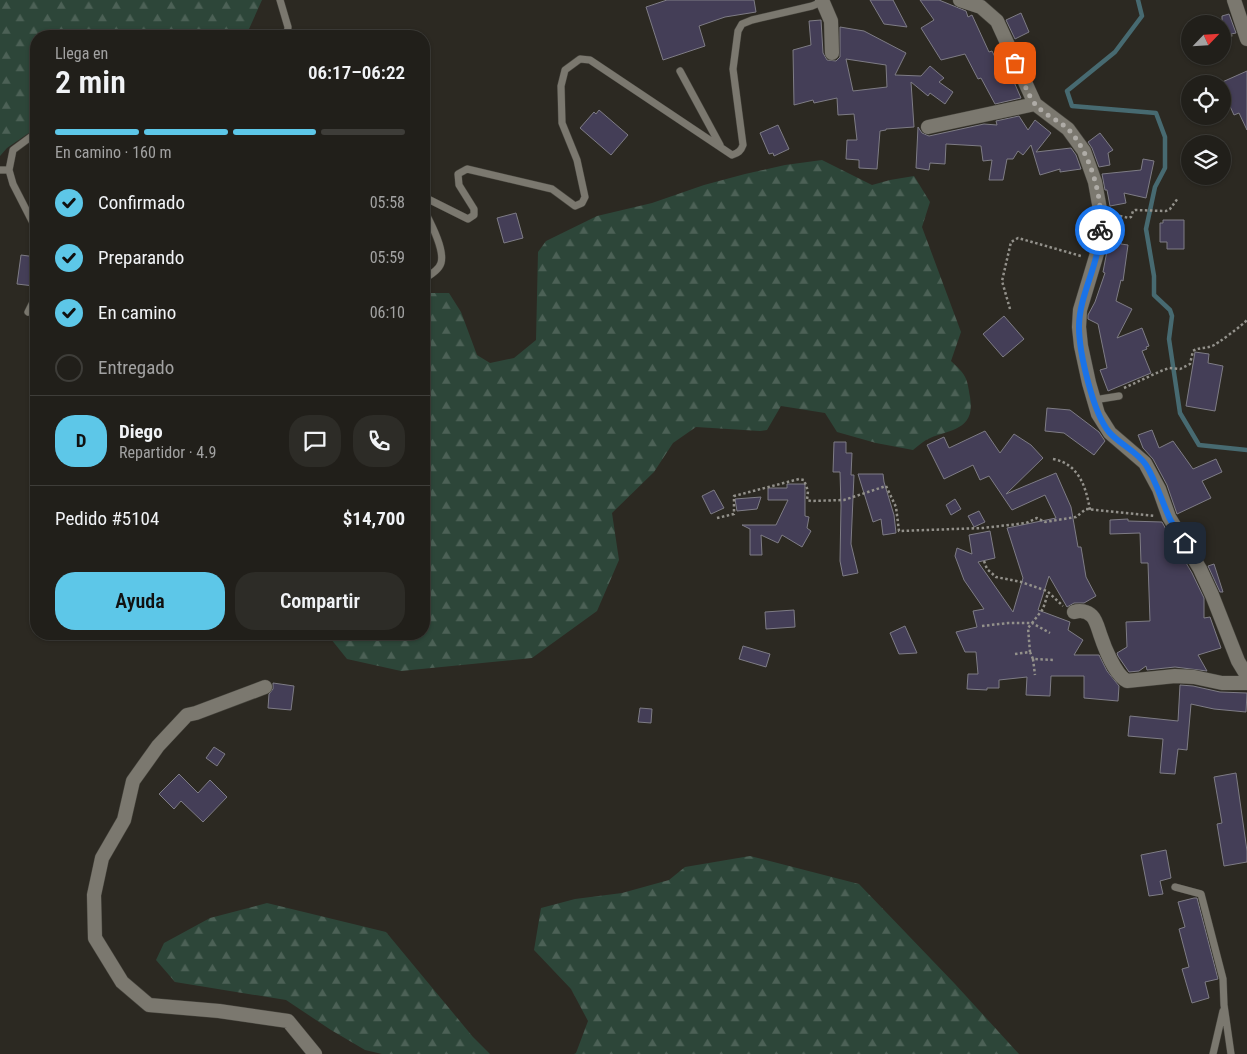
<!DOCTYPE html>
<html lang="es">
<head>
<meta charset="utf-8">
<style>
	body { margin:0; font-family:"Roboto Condensed",sans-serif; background:#2d2c27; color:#f1f3f6; height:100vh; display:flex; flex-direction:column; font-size:19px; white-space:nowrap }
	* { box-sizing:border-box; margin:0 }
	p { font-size:16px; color:#a2a2a2 }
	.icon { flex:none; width:28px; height:28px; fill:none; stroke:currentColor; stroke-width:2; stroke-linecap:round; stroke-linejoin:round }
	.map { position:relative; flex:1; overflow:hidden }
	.drawer { position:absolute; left:30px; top:30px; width:400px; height:610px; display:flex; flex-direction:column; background:#211f1a; border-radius:20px; box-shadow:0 1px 4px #0004,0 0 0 1px #3e3d39 }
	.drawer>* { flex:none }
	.needle { width:32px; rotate:65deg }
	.buttons { position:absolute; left:1181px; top:15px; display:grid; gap:10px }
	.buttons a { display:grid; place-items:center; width:50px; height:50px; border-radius:50%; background:#211f1a; box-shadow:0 1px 4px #0004,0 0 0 1px #3e3d39; font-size:25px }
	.pin { position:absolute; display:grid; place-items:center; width:42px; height:42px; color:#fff; margin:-21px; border-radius:10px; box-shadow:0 2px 8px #0006 }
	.courier { position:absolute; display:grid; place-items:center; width:50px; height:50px; margin:-25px; border:4px solid #1a73e8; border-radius:50%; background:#fff; color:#222; box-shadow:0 1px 6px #0007 }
	.summary em { font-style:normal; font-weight:600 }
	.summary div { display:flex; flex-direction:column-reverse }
	.summary { display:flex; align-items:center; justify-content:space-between; height:85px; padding:0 25px }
	h1 { font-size:32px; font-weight:600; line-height:38px }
	.bar { display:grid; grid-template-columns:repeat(4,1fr); gap:8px 5px; align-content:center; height:60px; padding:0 25px }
	.bar i { height:6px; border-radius:4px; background:#3e3d39 }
	.bar .on { background:#5dc7e8 }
	.bar p { grid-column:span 4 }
	.line { display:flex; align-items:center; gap:12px; padding:0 25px; border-top:1px solid #3e3d39 }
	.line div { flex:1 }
	.round { display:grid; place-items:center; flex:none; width:52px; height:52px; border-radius:20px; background:#2d2c27 }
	ol { padding:0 25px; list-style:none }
	li { display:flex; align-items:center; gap:15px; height:55px }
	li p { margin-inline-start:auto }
	li .icon { padding:5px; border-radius:50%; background:#5dc7e8; color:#111; stroke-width:4 }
	li:last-child { color:#a2a2a2 }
	li i { width:28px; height:28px; border:2px solid #3e3d39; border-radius:50% }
	.cta { display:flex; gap:10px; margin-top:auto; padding:10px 25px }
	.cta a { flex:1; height:58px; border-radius:20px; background:#5dc7e8; color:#111; font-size:20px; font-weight:600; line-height:58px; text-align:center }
	.cta a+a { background:#2d2c27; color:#f1f3f6 }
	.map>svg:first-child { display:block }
	.forest { fill:url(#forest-firs) }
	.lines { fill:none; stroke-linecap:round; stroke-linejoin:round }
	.stream { stroke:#476a71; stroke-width:4.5 }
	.building { fill:#443e57; stroke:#7e7c85; fill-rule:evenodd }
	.lane-casing { stroke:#46443d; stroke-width:8 }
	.street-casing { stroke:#46443d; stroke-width:15 }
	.path { stroke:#93918b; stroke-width:2.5; stroke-dasharray:2.5 2.5; stroke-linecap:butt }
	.lane { stroke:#7b786f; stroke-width:7 }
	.street { stroke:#7b786f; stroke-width:14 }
	.done { stroke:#afaca7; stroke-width:5; stroke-dasharray:0 9 }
	.route { stroke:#1a73e8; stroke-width:6 }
</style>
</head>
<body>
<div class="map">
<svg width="1247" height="1054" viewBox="0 0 1247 1054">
	<defs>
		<pattern id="forest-firs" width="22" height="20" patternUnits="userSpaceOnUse" patternTransform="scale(1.25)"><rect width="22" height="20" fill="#2d4639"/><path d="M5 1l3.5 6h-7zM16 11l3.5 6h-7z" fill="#4c6156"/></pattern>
	</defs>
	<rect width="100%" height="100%" fill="#2c2922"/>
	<!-- forest -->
	<path class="forest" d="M0 0H262L249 29 227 36H36V128L7 148 0 156Z
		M822 160 872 185 890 180 914 176 930 202 922 227 961 332 951 361C966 375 967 377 970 397 976 432 948 429 926 440 921 443 917 447 913 450L876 443 837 432 825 413 781 406 767 430 760 431 696 427 673 443 654 472 612 513 619 560 597 611 532 658 401 671 347 659 327 634H424V293H449L461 312 477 355 490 363 514 358 536 340 538 252 546 241 597 216 652 203 704 185 745 174 785 165Z
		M750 856 859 884 955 984 1019 1054H574L576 1053 588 1021 571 989 534 950 541 908 575 899 622 893 669 880 685 867Z
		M267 903 386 932 473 1037 490 1054H382L365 1050 331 1030 286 1000 175 982 156 960 164 943 210 918Z"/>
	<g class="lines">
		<!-- stream -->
		<path class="stream" d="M1138 0 1142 16 1115 52 1067 91 1072 106 1156 113 1165 137V168L1155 187 1146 229 1154 276V295L1170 310 1172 316 1169 339 1180 413 1199 445 1247 450"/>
	</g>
	<!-- building -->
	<path class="building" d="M667 0H754L756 12 725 17 699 26 705 46 663 60 646 7Z
		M870 0H893L907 27 884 24Z
		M920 0H939L966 11 968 17 972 15 989 52 992 51 1001 69 1007 66 1021 98 995 104 981 78 978 79 965 54 941 60 921 28 934 20Z
		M1021 13 1029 32 1015 39 1006 20Z
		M1229 14 1236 33 1222 36V16Z
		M821 20 823 53 827 60 836 61 840 57V27L864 31 906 53 895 75 921 76 930 66 944 78 939 82 953 92 945 104 930 93 928 96 911 82 914 127 886 129V130L880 131 877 169 859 168V160L846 159 847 140H857L854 114 838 115 837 98 814 103 813 100 794 105 793 50 811 45 809 21ZM846 59 886 65 887 87 853 91Z
		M1247 71V130L1239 113 1234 115 1222 89V84L1220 83Z
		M599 110 628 135 611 155 580 128 594 112 596 114Z
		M1019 116 1028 130 1035 120 1051 133 1036 152 1071 148 1076 155 1081 169 1060 172V169L1040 175 1031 145 1023 155 1018 151 1013 159H1007L1003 180H989L992 160 983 161 981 146 946 144 945 164 930 163 929 170 916 168 918 127 922 133 929 136 984 124 997 125 996 121Z
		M778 125 789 149 774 156 773 153 769 154 760 133Z
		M1100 133 1113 150 1108 153 1110 165 1099 167 1092 148 1088 142Z
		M1143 159 1154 161 1146 198 1124 193 1126 203 1110 206 1107 190H1105L1102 174 1141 170Z
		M516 213 523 238 504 243 497 218Z
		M1119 219 1121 244 1128 245 1123 281 1121 280 1116 301 1132 309 1117 338 1142 328 1149 346 1146 347 1147 349 1142 351 1151 373 1108 391 1100 370 1107 368 1098 324 1088 319V315L1095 302 1105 273 1103 272 1107 251 1109 220Z
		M1163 220H1184V249H1167V242H1160V223H1163Z
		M21 255 36 257 34 286 17 284Z
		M1004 316 1024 339 1003 357 983 334Z
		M1195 352 1209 354 1208 363 1223 366 1215 411 1186 406Z
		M1047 408 1070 410 1099 432 1105 441 1094 455 1064 433 1045 431Z
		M1152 430 1159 448 1173 441 1193 469 1216 459 1222 472 1202 481 1211 498 1177 514 1167 485 1153 459 1143 448 1138 435Z
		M985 431 1000 453 1014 434 1031 445 1043 458 1006 494 1056 473 1071 507 1078 547H1081L1086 577 1096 596 1084 603H1074L1067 607 1049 576 1038 610 1070 622 1068 630 1083 640 1074 655H1099L1107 671 1119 686 1118 701 1084 698V676H1051L1050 696 1026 695 1027 677 999 680V688H987V690L967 689 968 674H978L976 652H965L956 632 977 627 973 611 984 609 964 580 955 556 957 548 972 554 969 535 990 531 995 558 978 562 1013 612 1023 578 1007 528 1056 518 1045 495 1012 510 989 476 980 480 973 465 944 479 927 445 944 437 949 448Z
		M834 442H846V453H852L851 475H854L851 544 858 573 843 576 840 561 841 506 840 472H833Z
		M858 474H883L884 482 894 515 896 533 883 535 881 519 873 522Z
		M787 484H805V516L809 517 807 528 811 531 802 547 782 535 778 543 761 535 762 555H750V529L742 525H776L788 500H768V488H787Z
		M714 490 724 508 711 514 702 496Z
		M761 497 757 509 737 511 735 499Z
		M955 499 961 509 951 515 946 505Z
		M979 511 985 522 974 527 968 516Z
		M1128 519V521L1162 522 1168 533 1169 537H1171L1173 542 1174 546H1176L1192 573 1204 598V618L1210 617 1221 648 1198 655 1207 671 1175 667 1147 670 1146 666 1139 671 1129 672 1118 656 1117 653 1127 647 1126 622 1150 621 1148 563H1141L1140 533 1110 534V520Z
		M1214 564 1223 592H1220L1208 566Z
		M794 610 795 627 766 629 765 612Z
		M905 626 917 653 899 654 890 633Z
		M743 646 770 654 766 667 739 659Z
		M273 683 294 686 291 710 268 708 269 694 273 689Z
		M1180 685 1193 686 1220 692 1247 693 1246 712 1214 709 1191 704 1187 750 1178 749 1175 774 1160 773 1163 739 1128 736 1130 716 1178 721Z
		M640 708 652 709 651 723 638 722Z
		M214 747 225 754 217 766 206 758Z
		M1236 773 1247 851V862L1224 866 1217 824 1222 823 1214 777Z
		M179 774 198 793 210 780 227 797 203 822 181 801 174 809 159 794Z
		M1166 850 1171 878 1160 881 1163 894 1149 896 1141 855Z
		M1194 898H1197L1218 979 1205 982 1209 998 1192 1003 1182 969 1189 967 1179 929 1185 927 1178 902Z"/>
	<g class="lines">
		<!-- lane casing -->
		<g class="lane-casing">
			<path id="lane" d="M280 0 288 27 287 36
				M680 71 720 145
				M36 133 13 150 9 170 13 184 36 229
				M0 170H9
				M424 200 428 199 468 219 474 215V209L459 185 458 174 467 169 552 189 575 206 582 203 585 197 577 160 562 123 561 86 565 70 580 59 590 60 732 155C738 153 741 151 743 145L733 69 738 31 742 24 752 20 812 6 824 1
				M424 210C430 222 445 249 441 263 439 270 430 275 424 279
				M28 312 36 296
				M1094 400 1119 396
				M1175 887 1201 894 1223 979 1224 1005 1231 1054
				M1213 1054 1223 1011"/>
		</g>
		<!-- street casing -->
		<g class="street-casing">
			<path id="street" d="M822 0 831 21 832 53
				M960 0 981 7 997 21 1035 104 1068 129 1084 151 1095 182 1101 215 1098 250 1080 310 1079 327 1081 346 1089 383 1098 414 1110 433 1145 463 1159 489 1169 517 1200 569 1212 595 1238 661 1247 676
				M1234 0 1247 39
				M928 127 1035 104
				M1074 612C1080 610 1087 611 1092 616 1096 620 1098 628 1100 634 1104 646 1115 675 1127 681L1175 676 1194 677 1222 683H1247
				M265 687 196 713 187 715 158 746 133 781 124 820 102 858 94 895 95 938 122 982 149 1005 219 1011 288 1021 315 1054"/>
		</g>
		<!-- path -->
		<path class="path" d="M1222 41 1232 35
			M1115 215 1129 218 1131 217 1133 211 1135 210 1166 211 1170 209 1178 198
			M1010 309 1002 281 1011 242 1018 238 1081 256
			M1124 388 1161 371 1169 368 1180 369 1190 364 1193 351C1199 347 1205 349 1212 346 1216 345 1244 324 1247 320
			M1053 459C1079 464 1086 487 1090 510
			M717 518 734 514V496L799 479 804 480 808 491 807 500 811 501 844 500 886 486 896 507 899 531 983 528 1026 523 1037 518 1045 522 1076 517 1086 509 1155 516
			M984 561 987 569 996 577 1021 582 1047 591 1063 606
			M982 626 1008 623H1032L1043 609 1048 593
			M1030 652 1033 659 1054 660
			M1015 654 1030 652 1028 628 1032 623 1050 633
			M1033 659 1035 675"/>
		<!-- lane -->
		<use href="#lane" class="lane"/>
		<!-- street -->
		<use href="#street" class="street"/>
	</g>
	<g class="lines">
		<!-- done -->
		<path class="done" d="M1015 63C1020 73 1028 96 1035 104 1044 115 1059 120 1069 130 1090 152 1104 200 1100 230"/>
		<!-- route -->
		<path class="route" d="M1100 230C1099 236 1099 243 1098 249 1093 275 1079 300 1079 327 1079 352 1093 413 1109 432 1119 444 1137 451 1146 465 1156 481 1161 499 1169 517 1173 526 1180 534 1185 543"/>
	</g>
</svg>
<div class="buttons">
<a><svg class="needle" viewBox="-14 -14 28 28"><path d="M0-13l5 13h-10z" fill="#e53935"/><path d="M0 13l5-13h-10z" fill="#a2a2a2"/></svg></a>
<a><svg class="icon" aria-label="locate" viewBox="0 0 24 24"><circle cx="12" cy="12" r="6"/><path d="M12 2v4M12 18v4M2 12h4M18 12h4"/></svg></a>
<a><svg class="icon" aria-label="layers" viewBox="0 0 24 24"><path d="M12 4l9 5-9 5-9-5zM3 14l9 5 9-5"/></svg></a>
</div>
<div class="pin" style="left:1015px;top:63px;background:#ea580c"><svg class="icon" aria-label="bag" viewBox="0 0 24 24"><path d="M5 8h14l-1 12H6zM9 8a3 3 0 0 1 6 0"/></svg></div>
<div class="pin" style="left:1185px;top:543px;background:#1f2937"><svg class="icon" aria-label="home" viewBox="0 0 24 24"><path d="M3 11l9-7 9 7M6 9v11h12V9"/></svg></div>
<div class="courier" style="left:1100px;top:230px"><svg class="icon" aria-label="bike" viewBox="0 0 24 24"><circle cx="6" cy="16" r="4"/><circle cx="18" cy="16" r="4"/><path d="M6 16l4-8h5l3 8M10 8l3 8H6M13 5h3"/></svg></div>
<section class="drawer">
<div class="summary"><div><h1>2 min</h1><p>Llega en</p></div><em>06:17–06:22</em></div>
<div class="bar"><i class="on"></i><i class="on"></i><i class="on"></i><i></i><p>En camino · 160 m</p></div>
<ol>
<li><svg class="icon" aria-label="check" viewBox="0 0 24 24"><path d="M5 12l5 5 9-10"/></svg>Confirmado<p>05:58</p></li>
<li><svg class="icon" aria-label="check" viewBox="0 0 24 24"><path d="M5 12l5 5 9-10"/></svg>Preparando<p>05:59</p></li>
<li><svg class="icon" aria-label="check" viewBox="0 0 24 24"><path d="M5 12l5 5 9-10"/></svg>En camino<p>06:10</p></li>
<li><i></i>Entregado</li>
</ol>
<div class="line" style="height:90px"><b class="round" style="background:#5dc7e8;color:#111">D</b><div><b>Diego</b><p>Repartidor · 4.9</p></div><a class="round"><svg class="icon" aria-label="chat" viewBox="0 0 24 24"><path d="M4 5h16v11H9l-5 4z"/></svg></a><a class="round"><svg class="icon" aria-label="phone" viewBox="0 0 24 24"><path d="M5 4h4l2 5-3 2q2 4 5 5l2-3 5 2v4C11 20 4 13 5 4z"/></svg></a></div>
<div class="line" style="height:65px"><div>Pedido #5104</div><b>$14,700</b></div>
<div class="cta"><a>Ayuda</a><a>Compartir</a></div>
</section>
</div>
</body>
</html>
